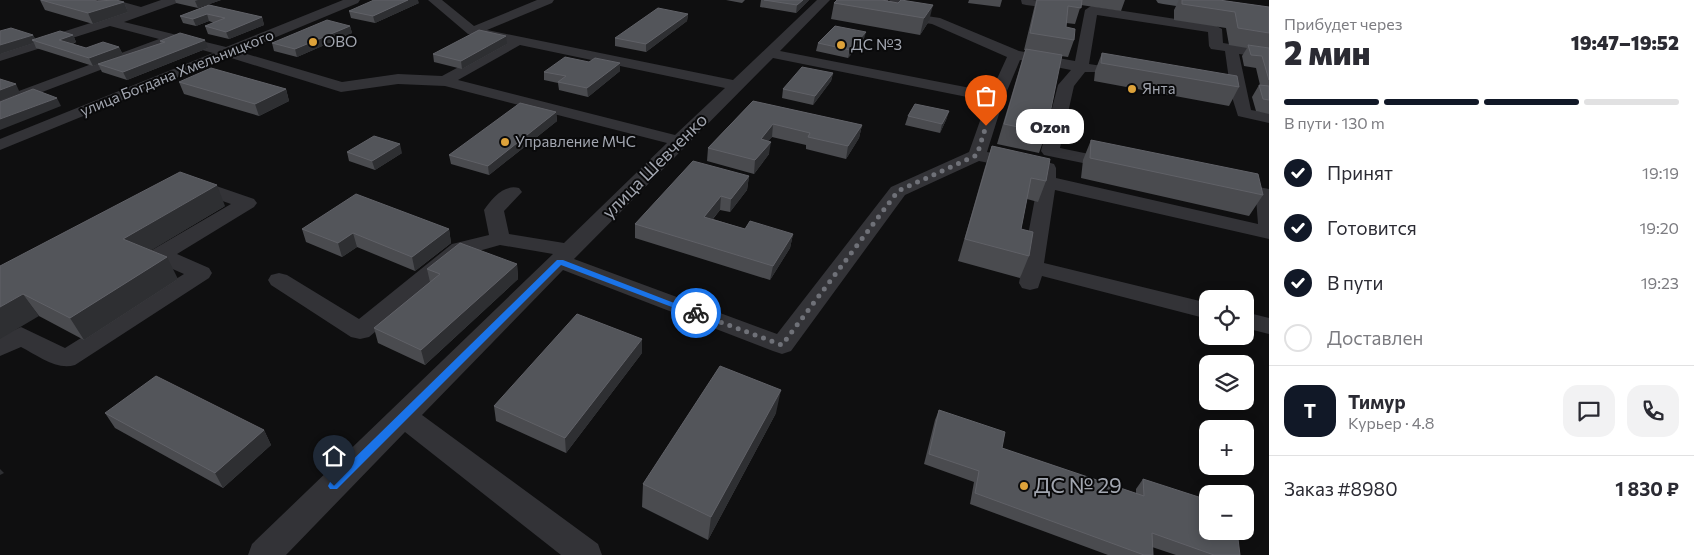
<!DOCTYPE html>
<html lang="ru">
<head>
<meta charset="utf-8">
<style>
	body { margin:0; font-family:Commissioner,sans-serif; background:#f2f2f3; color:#2b2b33; height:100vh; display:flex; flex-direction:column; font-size:19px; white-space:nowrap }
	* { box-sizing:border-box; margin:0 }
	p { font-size:16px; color:#7c7c81 }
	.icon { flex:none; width:28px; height:28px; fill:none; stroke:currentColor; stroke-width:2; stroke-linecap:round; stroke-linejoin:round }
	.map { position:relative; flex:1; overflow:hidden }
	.drawer { display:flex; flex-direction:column; background:#fff; width:425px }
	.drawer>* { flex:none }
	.tools { position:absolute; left:1199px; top:290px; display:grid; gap:10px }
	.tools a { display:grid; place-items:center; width:55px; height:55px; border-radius:10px; background:#fff; box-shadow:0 2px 12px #0003; font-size:25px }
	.pin { position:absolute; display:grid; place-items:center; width:42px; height:42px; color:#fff; margin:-51px -21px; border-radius:50% 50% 50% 0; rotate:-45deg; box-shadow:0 0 5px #0007 }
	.pin .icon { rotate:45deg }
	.courier { position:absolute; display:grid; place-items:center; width:50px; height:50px; margin:-25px; border:4px solid #1a73e8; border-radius:50%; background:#fff; color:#222; box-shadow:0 1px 6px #0007 }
	.bubble { position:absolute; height:35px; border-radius:15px; background:#fff; box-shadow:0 2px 12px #0003; font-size:16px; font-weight:800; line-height:35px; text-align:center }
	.summary em { font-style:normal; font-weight:800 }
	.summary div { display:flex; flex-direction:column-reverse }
	.summary { display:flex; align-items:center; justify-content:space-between; height:85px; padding:0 15px }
	h1 { font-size:32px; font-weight:800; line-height:38px }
	.bar { display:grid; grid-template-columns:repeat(4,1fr); gap:8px 5px; align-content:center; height:60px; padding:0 15px }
	.bar i { height:6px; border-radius:4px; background:#e1e1e2 }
	.bar .active { background:#111827 }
	.bar p { grid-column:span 4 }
	.line { display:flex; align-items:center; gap:12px; padding:0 15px; border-top:1px solid #e1e1e2 }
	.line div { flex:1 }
	.round { display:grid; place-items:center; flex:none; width:52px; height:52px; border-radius:15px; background:#f2f2f3 }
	ol { padding:0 15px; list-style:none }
	li { display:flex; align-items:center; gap:15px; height:55px }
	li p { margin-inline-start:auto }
	li .icon { padding:5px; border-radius:50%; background:#111827; color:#fff; stroke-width:4 }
	li:last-child { color:#7c7c81 }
	li i { width:28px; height:28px; border:2px solid #e1e1e2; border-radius:50% }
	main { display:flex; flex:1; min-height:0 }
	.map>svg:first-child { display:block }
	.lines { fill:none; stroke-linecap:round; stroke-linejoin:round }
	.minor { fill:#333337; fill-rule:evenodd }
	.major { fill:#4d4f54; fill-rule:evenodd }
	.wall { fill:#4a4b4f }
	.shaded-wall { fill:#2e2f32 }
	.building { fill:#53555a; stroke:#606167 }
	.route { fill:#1a73e8 }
	.done { stroke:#6f7178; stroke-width:5; stroke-dasharray:0 9 }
	.poi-dot { fill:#dda23a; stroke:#0a0a0b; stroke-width:2 }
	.labels { text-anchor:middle; stroke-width:4; stroke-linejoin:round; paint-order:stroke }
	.far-poi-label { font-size:15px; fill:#a2a6b0; stroke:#0a0a0b; text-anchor:start }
	.far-street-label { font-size:15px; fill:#a2a6b0; stroke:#0a0a0b }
	.street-label { font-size:18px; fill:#a2a6b0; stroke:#0a0a0b }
	.near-poi-label { font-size:21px; fill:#a2a6b0; stroke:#0a0a0b; text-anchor:start }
</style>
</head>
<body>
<main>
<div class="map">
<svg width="1269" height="555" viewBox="0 0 1269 555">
	<rect width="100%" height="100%" fill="#0f0f10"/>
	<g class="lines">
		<!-- minor -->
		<path class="minor" d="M97 0H116L141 7 161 0H179L177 3 124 22 226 47 343 0H360L358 3 240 52 342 82 398 74 442 76 505 42 468 34 428 0H442L474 26 537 0H554L552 3 487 30 733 80 817 0H830L780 51 991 92 1007 57 932 24 881 16 879 13 890 0H903L894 11 940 18 1019 51 1075 61 1085 10 1091 6 1215 25 1222 29 1223 43 1269 50V58L1239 54 1251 110 1269 113V123L1238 116 1232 97 1202 91 1199 88 1202 85 1207 83 1230 87 1225 51 1211 49 1209 46 1208 32 1097 15 1089 64 1102 66 1104 69 1102 72H1085L1074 86 1060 148 1118 160 1121 164 1118 168 1112 169 1044 155 1041 151 1058 85 1071 70 1020 60 1004 98 987 152 1025 160 1028 164 1025 168 1019 169 979 161 905 195 791 351 782 354 773 351 563 270 422 415 598 544 602 555H561L405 432 286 555H248L252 544 553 254 500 245 468 254 369 337 360 339 351 337 271 285 268 280 271 275 279 273 287 275 359 319 452 244 489 235 484 210C492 198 504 184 519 188L522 192 504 211 509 234 564 243 667 143 445 86 398 84 341 92 228 57 0 150V139L213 53 174 42 0 108V98L159 39 110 26 0 61V52L128 11 99 3ZM520 45 725 88 675 135 458 80ZM773 58 987 101 969 152 891 187 777 334 574 259Z
			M1021 0C1033 0 1063 0 1071 6L1065 10 1026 5 1022 4Z
			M1047 162 1054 164 1056 168V178L1258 224 1256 198 1225 192 1222 188 1225 184 1232 182 1269 189V239L1055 190 1044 263 1208 303V319L1042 276 1038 288 1030 290 1022 288 1019 283 1038 182V168L1040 164Z
			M193 178 254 199 257 203 254 207 177 254 209 268 212 273 209 278 75 365C57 371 37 355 21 347L0 356V336L21 327 65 348 184 274 152 260 149 255 152 250 231 204 186 188 183 184 186 180Z
			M1245 312 1269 318V334L1245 328Z"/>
		<!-- major -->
		<path class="major" d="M1156 0H1195L1269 10V20L1163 4 1158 3Z"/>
	</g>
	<!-- wall -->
	<path class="wall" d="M40 0 97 1 124 2 128 12 93 24 45 10Z
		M175 0H221L198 8 176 3Z
		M726 0H745L742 3Z
		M761 0H809L796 13 760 7Z
		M837 0H888V1L898 3 929 21 920 35 831 19 834 3Z
		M969 0H1002L1000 7 968 3Z
		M1036 0H1125L1121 11 1081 5 1075 24 1066 23V27L1074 40 1068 57 1061 56 1046 133 1039 153 997 144 1025 50H1024Z
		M1179 0H1219L1269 7V114L1256 111 1252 97 1259 85H1260L1256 68 1244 66 1242 56 1247 48 1229 45 1226 28 1174 20V10Z
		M419 3 375 23 351 18 349 11Z
		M209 5 262 17 264 25 229 39 208 34 205 26 214 23 209 21 196 26 183 23 180 16Z
		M688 14 687 21 646 52 615 46V38Z
		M350 26 352 33 297 57 274 51 272 43Z
		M33 35 35 39 73 35 76 42 73 44 86 48 119 47 123 55 93 66 36 48 34 43 0 54Z
		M864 39 848 58 816 51 818 43Z
		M160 41 208 48 127 80 102 72 98 64 161 44Z
		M507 44 462 69 434 62 433 54Z
		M1102 53 1239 87 1229 106 1094 81 1095 71Z
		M589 62 620 63V71L588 97 559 90 558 83 544 80V72Z
		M833 73 831 81 813 105 782 98 783 89Z
		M179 82 286 89 289 101 259 116 184 94Z
		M753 101 862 125 859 138 846 159 806 149V145L772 137 768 141 769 154 754 174 707 161 708 148Z
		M949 111 946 120 940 133 905 125 908 116Z
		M556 112 557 121 489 175 451 164 449 155Z
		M1091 140 1263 195 1249 216 1081 178 1083 160Z
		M992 146 1046 181 1038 202 1027 199 1021 229 1029 256 1020 278 958 261 985 167Z
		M347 152 402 153 375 170 349 161Z
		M749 176 747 190 730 212 720 210 713 219 745 229 793 234 790 248 770 280 635 238V224Z
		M225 206 151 250 178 279 84 340 39 316 0 266Z
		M302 229H449L451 243 415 271 357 247 342 257 306 242Z
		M517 264 518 279 425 365 378 343 374 328 430 282 427 269Z
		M642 353 566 453 496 421 494 406Z
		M939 410 1002 448 1136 494V489L1143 479 1240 555H1176L1152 547 1153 555H1108L970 504 974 482 924 464 935 420Z
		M105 413 264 430 271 445 223 488 115 428Z
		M776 413 708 540 642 507 643 484Z"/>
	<!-- shaded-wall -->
	<path class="shaded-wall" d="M198 0H221L198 8 195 1Z
		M408 0H418L419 3 375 23 373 16Z
		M803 0H809L796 13 797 5Z
		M124 2 128 12 93 24 88 13Z
		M933 5 929 21 920 35 924 18Z
		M207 14 209 21 196 26 193 19Z
		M688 14 687 21 646 52V44Z
		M262 17 264 25 229 39 226 32Z
		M350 26 352 33 297 57 295 49Z
		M866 32 864 39 848 58 850 50Z
		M33 35 37 42 32 40 34 43 0 54V45Z
		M73 35 76 42 63 47 59 40Z
		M506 36 507 44 462 69 461 61Z
		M205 40 208 48 127 80 123 72Z
		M119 47 123 55 93 66 89 58Z
		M620 63V71L588 97 587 88Z
		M833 73 831 81 813 105 815 96Z
		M16 84 20 93 0 100V90Z
		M286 89 289 101 259 116 255 104Z
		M57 98 61 106 0 130V119Z
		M949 111 946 120 940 133 942 124Z
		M556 112 557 121 489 175 488 166Z
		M773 124 772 137 759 152 761 139Z
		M862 125 859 138 846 159 848 146Z
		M771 142 769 154 754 174 755 160Z
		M400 144 402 153 375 170 372 161Z
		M749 176 747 190 730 212 731 199Z
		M217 185 225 206 135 260 123 239Z
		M721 196 720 210 703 230 704 217Z
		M449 229 451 243 415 271 412 257Z
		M353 233 357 247 342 257 338 243Z
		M793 234 790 248 770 280 773 266Z
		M167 257 178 279 84 340 70 318Z
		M517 264 518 279 425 365 421 350Z
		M23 294 39 316 0 339V307Z
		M642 339V353L566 453 565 438Z
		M781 390 776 413 708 540 711 517Z
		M264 430 271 445 223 488 215 473Z
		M0 469 4 473 0 475Z"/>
	<!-- building -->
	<path class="building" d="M41 0H95L97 1 116 0 124 2 88 13Z
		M374 0H408L373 16 349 11Z
		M764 0H803L797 5Z
		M837 0H882L898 3 901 0 933 5 924 18 834 3Z
		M1037 0H1082L1081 8 1068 6 1066 27 1075 29 1074 40 1030 33Z
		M1182 0H1219L1269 7V33L1238 28 1235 12 1182 4Z
		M209 5 262 17 226 32 205 26 225 18 207 14 193 19 180 16Z
		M658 8 688 14 646 44 615 38Z
		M327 20 350 26 295 49 272 43Z
		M835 26 866 32 850 50 818 43Z
		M11 28 33 35 0 45V31Z
		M479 30 506 36 461 61 433 54Z
		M60 31 73 35 59 40 86 48 103 42 119 47 89 58 32 40Z
		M180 33 205 40 123 72 98 64 165 42 160 41Z
		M1248 45 1269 48V80L1262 56 1251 55Z
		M1026 49 1062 55 1046 133 1004 124Z
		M1102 53 1237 76 1239 87 1101 63Z
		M565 57 589 62 595 58 620 63 587 88 558 82 566 76 544 72Z
		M802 67 833 73 815 96 783 89Z
		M211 68 286 89 255 104 179 82Z
		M0 79 16 84 0 90Z
		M1259 85 1269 86V100L1263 99Z
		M33 89 57 98 0 119V102Z
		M753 101 862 125 848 146 808 137 810 133 773 124 761 139 771 142 755 160 708 148Z
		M520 103 556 112 488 166 449 155Z
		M915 104 949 111 942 124 908 116Z
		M374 136 400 144 372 161 347 152Z
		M1091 140 1258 174 1263 195 1090 158Z
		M992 146 1050 159 1046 181 1031 178 1021 229 1033 232 1029 256 965 239Z
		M693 161 749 176 731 199 721 196 704 217 745 229 750 221 793 234 773 266 635 224Z
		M180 172 217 185 123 239 167 257 70 318 23 294 0 307V266Z
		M356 194 449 229 412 257 353 233 338 243 302 229Z
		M460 243 517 264 421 350 374 328 440 274 427 269Z
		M577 314 642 339 565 438 494 406Z
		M720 366 781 390 711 517 643 484Z
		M156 376 264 430 215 473 105 413Z
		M939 410 1005 432 1002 448 1144 496 1143 479 1208 500V531H1237L1240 555H1214L1152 533 1153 555H1144L975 493 979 471 929 454Z"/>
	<!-- route -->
	<path class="route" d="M557 260H563L700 313 696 315H693L561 265 337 489H330L328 486 330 482Z"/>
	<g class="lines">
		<!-- done -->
		<path class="done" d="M696 313 782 345 898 191 977 155 986 126"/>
	</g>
	<!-- markers -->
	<g class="poi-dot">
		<circle cx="313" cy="42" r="5"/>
		<circle cx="841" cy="45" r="5"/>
		<circle cx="1132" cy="89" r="5"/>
		<circle cx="505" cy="142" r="5"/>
		<circle cx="1024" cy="486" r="5"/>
	</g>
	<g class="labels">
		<!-- far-poi labels -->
		<g class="far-poi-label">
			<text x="323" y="47">ОВО</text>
			<text x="851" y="50">ДС №3</text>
			<text x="1142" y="94">Янта</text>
			<text x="515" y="147">Управление МЧС</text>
		</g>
		<!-- far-street labels -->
		<g class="far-street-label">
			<text transform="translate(177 73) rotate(-22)" y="5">улица Богдана Хмельницкого</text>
		</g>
		<!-- street labels -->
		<g class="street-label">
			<text transform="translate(655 166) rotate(-45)" y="6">улица Шевченко</text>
		</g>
		<!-- near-poi labels -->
		<g class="near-poi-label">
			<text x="1034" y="493">ДС № 29</text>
		</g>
	</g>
</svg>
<div class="tools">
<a><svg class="icon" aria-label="locate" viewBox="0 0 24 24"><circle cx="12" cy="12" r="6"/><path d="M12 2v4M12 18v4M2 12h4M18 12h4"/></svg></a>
<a><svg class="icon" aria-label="layers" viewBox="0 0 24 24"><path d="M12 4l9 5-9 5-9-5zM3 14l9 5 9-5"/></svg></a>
<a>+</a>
<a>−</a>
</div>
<div class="pin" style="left:986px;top:126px;background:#ea580c"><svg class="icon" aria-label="bag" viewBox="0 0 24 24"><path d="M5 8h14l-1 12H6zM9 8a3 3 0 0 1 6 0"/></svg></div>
<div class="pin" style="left:334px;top:486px;background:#1f2937"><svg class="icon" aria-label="home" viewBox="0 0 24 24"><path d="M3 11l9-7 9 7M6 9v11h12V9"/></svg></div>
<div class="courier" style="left:696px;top:313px"><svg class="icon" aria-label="bike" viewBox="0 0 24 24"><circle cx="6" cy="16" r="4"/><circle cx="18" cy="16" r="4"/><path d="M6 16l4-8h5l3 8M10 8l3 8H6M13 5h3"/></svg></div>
<div class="bubble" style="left:1016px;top:109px;width:68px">Ozon</div>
</div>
<section class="drawer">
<div class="summary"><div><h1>2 мин</h1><p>Прибудет через</p></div><em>19:47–19:52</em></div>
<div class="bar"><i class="active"></i><i class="active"></i><i class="active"></i><i></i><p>В пути · 130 m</p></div>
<ol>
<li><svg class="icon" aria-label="check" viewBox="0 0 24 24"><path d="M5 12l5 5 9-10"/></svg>Принят<p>19:19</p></li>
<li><svg class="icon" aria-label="check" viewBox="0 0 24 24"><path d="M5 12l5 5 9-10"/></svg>Готовится<p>19:20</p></li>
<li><svg class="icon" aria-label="check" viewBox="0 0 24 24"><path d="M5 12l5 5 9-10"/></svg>В пути<p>19:23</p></li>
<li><i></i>Доставлен</li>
</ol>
<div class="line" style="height:90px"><b class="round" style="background:#111827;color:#fff">Т</b><div><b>Тимур</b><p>Курьер · 4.8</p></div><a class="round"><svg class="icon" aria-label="chat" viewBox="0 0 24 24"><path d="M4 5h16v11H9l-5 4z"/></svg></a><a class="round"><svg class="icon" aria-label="phone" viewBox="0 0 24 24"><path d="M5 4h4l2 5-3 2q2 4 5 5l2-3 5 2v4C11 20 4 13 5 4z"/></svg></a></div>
<div class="line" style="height:65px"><div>Заказ #8980</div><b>1 830 ₽</b></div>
</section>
</main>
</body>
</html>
